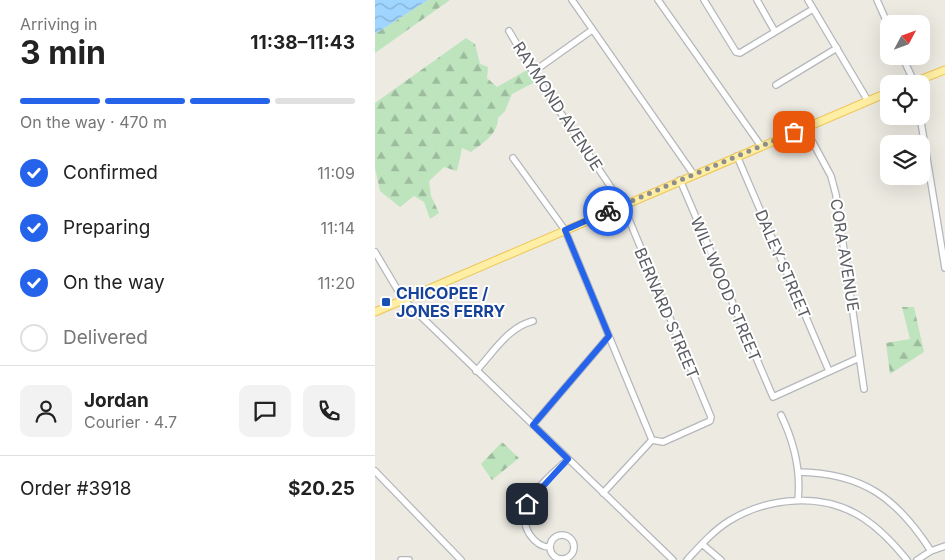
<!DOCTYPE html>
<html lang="en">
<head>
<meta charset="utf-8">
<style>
	body { margin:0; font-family:Inter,sans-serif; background:#f2f2f2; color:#222; height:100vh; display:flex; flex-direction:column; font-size:19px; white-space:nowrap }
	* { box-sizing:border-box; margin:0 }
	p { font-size:16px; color:#767676 }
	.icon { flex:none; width:28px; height:28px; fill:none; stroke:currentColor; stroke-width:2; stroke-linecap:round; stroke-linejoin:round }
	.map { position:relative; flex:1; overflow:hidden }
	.sheet { display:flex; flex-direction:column; background:#fff; width:375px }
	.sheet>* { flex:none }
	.needle { width:32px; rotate:49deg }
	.buttons { position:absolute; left:505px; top:15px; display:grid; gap:10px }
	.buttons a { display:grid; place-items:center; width:50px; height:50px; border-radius:10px; background:#fff; box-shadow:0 5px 20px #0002; font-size:25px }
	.pin { position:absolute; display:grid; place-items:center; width:42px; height:42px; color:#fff; margin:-21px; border-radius:10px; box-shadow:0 2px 8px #0006 }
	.courier { position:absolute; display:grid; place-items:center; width:50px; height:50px; margin:-25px; border:4px solid #2563eb; border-radius:50%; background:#fff; color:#222; box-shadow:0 1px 6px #0007 }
	.head em { font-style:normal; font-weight:700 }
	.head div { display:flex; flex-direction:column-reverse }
	.head { display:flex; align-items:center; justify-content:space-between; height:85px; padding:0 20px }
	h1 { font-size:32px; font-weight:700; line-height:38px }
	.bar { display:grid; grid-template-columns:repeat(4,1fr); gap:8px 5px; align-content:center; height:60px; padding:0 20px }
	.bar i { height:6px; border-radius:4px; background:#e0e0e0 }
	.bar .active { background:#2563eb }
	.bar p { grid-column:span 4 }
	.line { display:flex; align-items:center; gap:12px; padding:0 20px; border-top:1px solid #e0e0e0 }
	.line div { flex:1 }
	.round { display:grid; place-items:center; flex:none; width:52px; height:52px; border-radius:10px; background:#f2f2f2 }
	ol { padding:0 20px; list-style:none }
	li { display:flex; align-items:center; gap:15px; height:55px }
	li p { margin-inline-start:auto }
	li .icon { padding:5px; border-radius:50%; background:#2563eb; color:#fff; stroke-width:4 }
	li:last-child { color:#767676 }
	li i { width:28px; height:28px; border:2px solid #e0e0e0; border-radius:50% }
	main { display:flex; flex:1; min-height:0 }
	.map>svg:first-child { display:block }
	.forest { fill:url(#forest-firs) }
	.water { fill:url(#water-waves) }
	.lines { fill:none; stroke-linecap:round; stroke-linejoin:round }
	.minor-casing { stroke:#b4b7bc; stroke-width:8 }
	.major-casing { stroke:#efc557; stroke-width:9 }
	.minor { stroke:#fff; stroke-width:5.5 }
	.major { stroke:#feefa4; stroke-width:7 }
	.done { stroke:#8d8e8e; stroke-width:5; stroke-dasharray:0 9 }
	.route { stroke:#2563eb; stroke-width:6 }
	.transit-dot { fill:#1a4fb4; stroke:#fff; stroke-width:2 }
	.labels { text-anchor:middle; stroke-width:4; stroke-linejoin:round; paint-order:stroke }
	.street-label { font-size:16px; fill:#5a5d62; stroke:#fff }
	.transit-label { font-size:16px; font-weight:bold; fill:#164399; stroke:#fff; text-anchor:start }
</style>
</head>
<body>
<main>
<section class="sheet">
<div class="head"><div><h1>3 min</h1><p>Arriving in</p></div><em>11:38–11:43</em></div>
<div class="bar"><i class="active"></i><i class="active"></i><i class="active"></i><i></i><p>On the way · 470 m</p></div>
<ol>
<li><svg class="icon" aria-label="check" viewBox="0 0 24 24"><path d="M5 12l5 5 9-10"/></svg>Confirmed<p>11:09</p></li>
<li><svg class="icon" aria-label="check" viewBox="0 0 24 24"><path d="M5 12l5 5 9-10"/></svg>Preparing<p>11:14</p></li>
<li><svg class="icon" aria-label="check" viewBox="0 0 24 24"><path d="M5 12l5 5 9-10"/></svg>On the way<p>11:20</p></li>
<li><i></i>Delivered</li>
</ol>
<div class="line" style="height:90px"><a class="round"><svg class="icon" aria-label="person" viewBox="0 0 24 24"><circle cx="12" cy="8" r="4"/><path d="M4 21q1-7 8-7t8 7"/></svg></a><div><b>Jordan</b><p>Courier · 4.7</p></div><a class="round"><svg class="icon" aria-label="chat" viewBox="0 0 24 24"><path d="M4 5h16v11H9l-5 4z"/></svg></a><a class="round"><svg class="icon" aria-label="phone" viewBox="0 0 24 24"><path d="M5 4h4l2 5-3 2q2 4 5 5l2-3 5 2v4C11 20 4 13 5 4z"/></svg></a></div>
<div class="line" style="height:65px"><div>Order #3918</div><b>$20.25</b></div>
</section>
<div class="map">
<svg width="570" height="560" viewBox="0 0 570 560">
	<defs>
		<pattern id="forest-firs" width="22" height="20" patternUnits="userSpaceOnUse" patternTransform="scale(1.25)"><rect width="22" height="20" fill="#bde4bd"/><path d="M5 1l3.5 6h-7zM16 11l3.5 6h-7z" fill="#9dbc9d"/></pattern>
		<pattern id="water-waves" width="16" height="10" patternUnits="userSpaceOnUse" patternTransform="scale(1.25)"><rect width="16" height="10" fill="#9fd5fe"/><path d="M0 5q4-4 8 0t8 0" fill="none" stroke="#85b0d1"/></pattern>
	</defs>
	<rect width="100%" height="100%" fill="#eceae1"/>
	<!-- forest -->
	<path class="forest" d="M53 0H75L0 53V34Z
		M91 38 100 44 105 64 113 67 112 78 122 87 152 70 160 82 137 94 130 111 123 118C123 134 108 143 96 152L87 148 82 171 69 167 54 181 56 196 64 213 55 219 49 202 39 196 25 207 5 191 0 168V103Z
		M527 307H539L549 352 515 374 511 343 535 339Z
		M127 442 144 458 117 480 106 464Z"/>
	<!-- water -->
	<path class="water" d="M0 0H53L0 34Z"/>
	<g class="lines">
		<!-- minor casing -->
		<g class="minor-casing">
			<path id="minor" d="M197 0 319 175
				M283 0 386 146
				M329 0 361 52 365 53 438 9
				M382 0 399 30
				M433 0 493 101
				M502 0 514 27
				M134 31 158 72 248 205 336 417 335 421 288 442 277 440 228 493
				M527 56 540 84
				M158 72 217 30
				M401 85 462 48
				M545 116 570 268
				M430 128 456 176 461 195 489 389
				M362 156 454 371
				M138 158 190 230 277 440
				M305 180 398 397 484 358
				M0 252 28 299 298 560
				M101 371C118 353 133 327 158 321
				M406 415C419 442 426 471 423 500
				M158 425 234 336
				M0 471 86 560
				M423 472C488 473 522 498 556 551
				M175 547a12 12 0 1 1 24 0a12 12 0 1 1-24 0Z
				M327 544 346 560
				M174 547C166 547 160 542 155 535 135 505 174 478 193 459
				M26 560H34
				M312 560C325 546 338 531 354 521 393 497 448 492 488 518 505 529 519 544 532 560
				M542 560 556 551 570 546"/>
		</g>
		<!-- major casing -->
		<g class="major-casing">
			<path id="major" d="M534 84 570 70
				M0 312 514 92"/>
		</g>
		<!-- minor -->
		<use href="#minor" class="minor"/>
		<!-- major -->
		<use href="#major" class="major"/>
	</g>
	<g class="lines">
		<!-- done -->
		<path class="done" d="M233 211 419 132"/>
		<!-- route -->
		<path class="route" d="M152 504 193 459 158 425 234 336 190 230 233 211"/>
	</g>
	<!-- markers -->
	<rect class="transit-dot" x="6" y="297" width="10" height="10" rx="2.5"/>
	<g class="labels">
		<!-- street labels -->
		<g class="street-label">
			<text transform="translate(183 106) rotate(57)" y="6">RAYMOND AVENUE</text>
			<text transform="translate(470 255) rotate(81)" y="6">CORA AVENUE</text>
			<text transform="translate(408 264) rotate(67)" y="6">DALEY STREET</text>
			<text transform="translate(351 289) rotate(67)" y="6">WILLWOOD STREET</text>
			<text transform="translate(292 313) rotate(67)" y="6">BERNARD STREET</text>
		</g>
		<!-- transit labels -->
		<g class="transit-label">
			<text x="21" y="299">CHICOPEE /<tspan x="21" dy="18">JONES FERRY</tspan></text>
		</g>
	</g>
</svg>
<div class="buttons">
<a><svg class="needle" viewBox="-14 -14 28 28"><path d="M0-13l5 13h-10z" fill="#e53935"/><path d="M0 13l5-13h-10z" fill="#767676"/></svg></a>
<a><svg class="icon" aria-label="locate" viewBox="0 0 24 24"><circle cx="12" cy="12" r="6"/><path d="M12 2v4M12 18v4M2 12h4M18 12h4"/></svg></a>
<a><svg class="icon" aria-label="layers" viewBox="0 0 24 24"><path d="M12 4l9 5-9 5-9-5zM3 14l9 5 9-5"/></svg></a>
</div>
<div class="pin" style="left:419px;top:132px;background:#ea580c"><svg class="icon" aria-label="bag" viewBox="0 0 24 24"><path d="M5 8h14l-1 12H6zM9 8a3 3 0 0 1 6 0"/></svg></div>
<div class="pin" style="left:152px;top:504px;background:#1f2937"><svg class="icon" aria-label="home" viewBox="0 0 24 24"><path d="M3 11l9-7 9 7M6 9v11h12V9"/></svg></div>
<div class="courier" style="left:233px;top:211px"><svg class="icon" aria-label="bike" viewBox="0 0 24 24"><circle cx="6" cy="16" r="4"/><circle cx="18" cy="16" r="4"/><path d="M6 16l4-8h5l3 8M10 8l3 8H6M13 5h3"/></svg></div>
</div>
</main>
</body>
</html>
